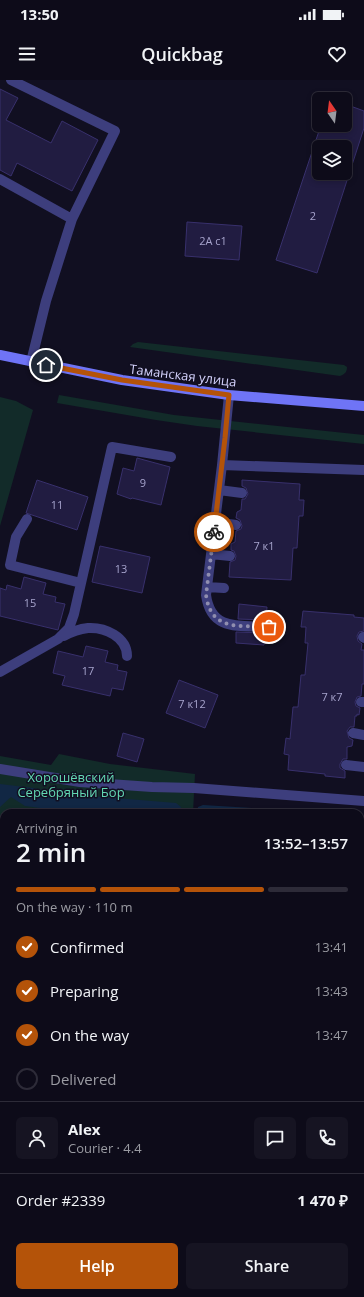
<!DOCTYPE html>
<html lang="en">
<head>
<meta charset="utf-8">
<style>
	body { margin:0; font-family:"Open Sans",sans-serif; background:#161422; color:#f1f3f6; height:100vh; display:flex; flex-direction:column; font-size:15px; white-space:nowrap }
	* { box-sizing:border-box; margin:0 }
	p { font-size:13px; color:#9a9ba2 }
	.icon { flex:none; width:22px; height:22px; fill:none; stroke:currentColor; stroke-width:2; stroke-linecap:round; stroke-linejoin:round }
	.map { position:relative; flex:1; overflow:hidden }
	.sheet { position:absolute; left:0px; top:729px; width:364px; height:488px; display:flex; flex-direction:column; background:#0d0b19; border-radius:12px 12px 0 0; box-shadow:0 2px 6px #0003,0 0 0 1px #2d2b38 }
	.sheet>* { flex:none }
	.needle { width:26px; rotate:346deg }
	.fabs { position:absolute; left:312px; top:12px; display:grid; gap:8px }
	.fabs a { display:grid; place-items:center; width:40px; height:40px; border-radius:6px; background:#0d0b19; box-shadow:0 2px 6px #0003,0 0 0 1px #2d2b38; font-size:20px }
	.pin { position:absolute; display:grid; place-items:center; width:34px; height:34px; color:#fff; margin:-17px; border:2px solid #fff; border-radius:50%; box-shadow:0 1px 4px #0007 }
	.courier { position:absolute; display:grid; place-items:center; width:40px; height:40px; margin:-20px; border:3px solid #b45309; border-radius:50%; background:#fff; color:#222; box-shadow:0 1px 5px #0007 }
	.summary em { font-style:normal; font-weight:600 }
	.summary div { display:flex; flex-direction:column-reverse }
	.summary { display:flex; align-items:center; justify-content:space-between; height:68px; padding:0 16px }
	h1 { font-size:26px; font-weight:600; line-height:30px }
	.bar { display:grid; grid-template-columns:repeat(4,1fr); gap:6px 4px; align-content:center; height:48px; padding:0 16px }
	.bar i { height:5px; border-radius:3px; background:#2d2b38 }
	.bar .selected { background:#b45309 }
	.bar p { grid-column:span 4 }
	.line { display:flex; align-items:center; gap:10px; padding:0 16px; border-top:1px solid #2d2b38 }
	.line div { flex:1 }
	.round { display:grid; place-items:center; flex:none; width:42px; height:42px; border-radius:6px; background:#161422 }
	ol { padding:0 16px; list-style:none }
	li { display:flex; align-items:center; gap:12px; height:44px }
	li p { margin-inline-start:auto }
	li .icon { padding:4px; border-radius:50%; background:#b45309; color:#fff; stroke-width:4 }
	li:last-child { color:#9a9ba2 }
	li i { width:22px; height:22px; border:2px solid #2d2b38; border-radius:50% }
	.primary-button { display:flex; gap:8px; margin-top:auto; padding:8px 16px }
	.primary-button a { flex:1; height:46px; border-radius:6px; background:#b45309; color:#fff; font-size:16px; font-weight:600; line-height:46px; text-align:center }
	.primary-button a+a { background:#161422; color:#f1f3f6 }
	.status { display:flex; justify-content:space-between; align-items:center; height:28px; padding:0 20px; background:#0d0b19; direction:ltr }
	.status svg { height:11px; fill:currentColor }
	header { display:flex; justify-content:space-between; align-items:center; height:52px; padding:0 16px; background:#0d0b19; font-size:18px; font-weight:600 }
	.map>svg:first-child { display:block }
	.green { fill:#122b29 }
	.water { fill:#112744 }
	.building { fill:#211c41; stroke:#38306c; fill-rule:evenodd }
	.lines { fill:none; stroke-linecap:round; stroke-linejoin:round }
	.lane { stroke:#3d3e7d; stroke-width:10 }
	.secondary { stroke:#6f74f6; stroke-width:10 }
	.done { stroke:#908eaf; stroke-width:4; stroke-dasharray:0 7.2 }
	.route { stroke:#b45309; stroke-width:5 }
	.labels { text-anchor:middle; stroke-width:3; stroke-linejoin:round; paint-order:stroke }
	.number-label { font-size:11px; fill:#a7a4cd }
	.street-label { font-size:13px; fill:#d4d2fc; stroke:#110f21 }
	.park-label { font-size:13px; fill:#63d7b3; stroke:#110f21 }
</style>
</head>
<body>
<div class="status"><b>13:50</b><svg viewBox="0 0 49 12"><path d="M0 12V9h3v3zM5 12V6h3v6zM10 12V3h3v9zM15 12V0h3v12zM26 1h20v11H26zM47 4h2v5h-2z"/></svg></div>
<header><svg class="icon" aria-label="menu" viewBox="0 0 24 24"><path d="M4 6h16M4 12h16M4 18h16"/></svg>Quickbag<svg class="icon" aria-label="heart" viewBox="0 0 24 24"><path d="M12 20l-8-8c-3-5 5-10 8-4 3-6 11-1 8 4z"/></svg></header>
<div class="map">
<svg width="364" height="1217" viewBox="0 0 364 1217">
	<rect width="100%" height="100%" fill="#110f21"/>
	<!-- green -->
	<path class="green" d="M138 262 344 285 347 287C347 292 345 294 340 296L130 267 133 264Z
		M59 315 174 335 364 355V364L197 346 156 340 57 323Z
		M0 317 16 321 33 330 0 446Z
		M59 674 110 684 195 694 193 733H4V1213H356L353 1217H0V676L51 685Z
		M360 760H364V1200L360 1206Z"/>
	<!-- water -->
	<path class="water" d="M0 704 33 708 56 713 176 723 181 727 180 733H78L25 726 11 717 0 727Z
		M203 725 270 729 272 733H197L198 727Z
		M362 784H364V808L360 805V785Z"/>
	<!-- building -->
	<path class="building" d="M0 9 18 18 6 40 51 63 62 41 98 60 72 111 17 83 11 96 0 90Z
		M345 24 364 31V48L317 193 276 180 321 45H345ZM319 67H345V93H319Z
		M187 142 242 146 239 180 185 176Z
		M137 378 170 387 161 425 132 418 131 419 117 414 123 388 134 391Z
		M37 400 88 417 77 450 26 433Z
		M242 400 300 404 299 420H304L303 436H299L297 468H293L291 500 229 497 230 482 235 480 236 476 234 471 231 470V464L235 462 236 451 241 449 242 446 240 440 236 438 237 432 241 430 242 419H245L248 414 246 408 242 406Z
		M100 466 150 477 142 513 92 502Z
		M24 497 46 503 43 514 56 517 55 522 65 524 58 550 0 536V508L6 510 7 505 21 509Z
		M239 524 267 527 266 540 238 539Z
		M303 531 354 535V537L364 538V551L359 552 357 556 358 561 362 564 361 570H364V604H362L361 616 357 617 355 622 356 626 360 628 359 635 357 634V636H355L354 647H350L347 651 349 658 353 660 352 666 347 667V679H343L340 684V688L345 691V698L325 696V694L288 690 289 675 284 674 286 658 290 659 293 627H298L301 595H305L308 563H305L306 547H301Z
		M236 552 265 553 264 565 236 563Z
		M86 566 108 571 105 582 118 585 117 590 127 592 123 610 112 608 110 616 62 605 65 596 53 593 58 571 83 577Z
		M179 600 218 615 205 648 166 633Z
		M123 653 144 659 137 682 117 676Z"/>
	<g class="lines">
		<!-- lane -->
		<path class="lane" d="M11 0 115 51 72 139
			M0 99 72 139 46 221 31 282
			M222 385 229 315
			M219 410 242 413
			M27 439 16 457 10 485 81 503
			M215 442 236 445
			M211 474 230 476
			M207 507 224 508
			M269 547C240 545 211 552 206 515L222 385 364 390
			M64 556C71 552 79 549 88 548 105 547 127 557 127 576
			M363 557 364 558
			M0 592 58 559 69 548 74 534 112 367 171 377
			M361 622H364
			M353 653 364 655
			M346 685 364 687
			M0 689 80 702 152 707 194 708 364 721"/>
		<!-- secondary -->
		<path class="secondary" d="M0 275 122 300 229 315 364 326"/>
	</g>
	<g class="lines">
		<!-- done -->
		<path class="done" d="M214 452 206 515C211 552 240 545 269 547"/>
		<!-- route -->
		<path class="route" d="M46 285 122 300 229 315 225 358 214 452"/>
	</g>
	<g class="labels">
		<!-- number labels -->
		<g class="number-label">
			<text x="313" y="140">2</text>
			<text x="213" y="165">2А с1</text>
			<text x="143" y="407">9</text>
			<text x="57" y="429">11</text>
			<text x="264" y="470">7 к1</text>
			<text x="121" y="493">13</text>
			<text x="30" y="527">15</text>
			<text x="88" y="595">17</text>
			<text x="332" y="621">7 к7</text>
			<text x="192" y="628">7 к12</text>
		</g>
		<!-- street labels -->
		<g class="street-label">
			<text transform="translate(183 295) rotate(7)" y="5">Таманская улица</text>
		</g>
		<!-- park labels -->
		<g class="park-label">
			<text x="71" y="702">Хорошёвский<tspan x="71" dy="15">Серебряный Бор</tspan></text>
		</g>
	</g>
</svg>
<div class="fabs">
<a><svg class="needle" viewBox="-14 -14 28 28"><path d="M0-13l5 13h-10z" fill="#e53935"/><path d="M0 13l5-13h-10z" fill="#9a9ba2"/></svg></a>
<a><svg class="icon" aria-label="layers" viewBox="0 0 24 24"><path d="M12 4l9 5-9 5-9-5zM3 14l9 5 9-5"/></svg></a>
</div>
<div class="pin" style="left:269px;top:547px;background:#ea580c"><svg class="icon" aria-label="bag" viewBox="0 0 24 24"><path d="M5 8h14l-1 12H6zM9 8a3 3 0 0 1 6 0"/></svg></div>
<div class="pin" style="left:46px;top:285px;background:#1f2937"><svg class="icon" aria-label="home" viewBox="0 0 24 24"><path d="M3 11l9-7 9 7M6 9v11h12V9"/></svg></div>
<div class="courier" style="left:214px;top:452px"><svg class="icon" aria-label="bike" viewBox="0 0 24 24"><circle cx="6" cy="16" r="4"/><circle cx="18" cy="16" r="4"/><path d="M6 16l4-8h5l3 8M10 8l3 8H6M13 5h3"/></svg></div>
<section class="sheet">
<div class="summary"><div><h1>2 min</h1><p>Arriving in</p></div><em>13:52–13:57</em></div>
<div class="bar"><i class="selected"></i><i class="selected"></i><i class="selected"></i><i></i><p>On the way · 110 m</p></div>
<ol>
<li><svg class="icon" aria-label="check" viewBox="0 0 24 24"><path d="M5 12l5 5 9-10"/></svg>Confirmed<p>13:41</p></li>
<li><svg class="icon" aria-label="check" viewBox="0 0 24 24"><path d="M5 12l5 5 9-10"/></svg>Preparing<p>13:43</p></li>
<li><svg class="icon" aria-label="check" viewBox="0 0 24 24"><path d="M5 12l5 5 9-10"/></svg>On the way<p>13:47</p></li>
<li><i></i>Delivered</li>
</ol>
<div class="line" style="height:72px"><a class="round"><svg class="icon" aria-label="person" viewBox="0 0 24 24"><circle cx="12" cy="8" r="4"/><path d="M4 21q1-7 8-7t8 7"/></svg></a><div><b>Alex</b><p>Courier · 4.4</p></div><a class="round"><svg class="icon" aria-label="chat" viewBox="0 0 24 24"><path d="M4 5h16v11H9l-5 4z"/></svg></a><a class="round"><svg class="icon" aria-label="phone" viewBox="0 0 24 24"><path d="M5 4h4l2 5-3 2q2 4 5 5l2-3 5 2v4C11 20 4 13 5 4z"/></svg></a></div>
<div class="line" style="height:52px"><div>Order #2339</div><b>1 470 ₽</b></div>
<div class="primary-button"><a>Help</a><a>Share</a></div>
</section>
</div>
</body>
</html>
